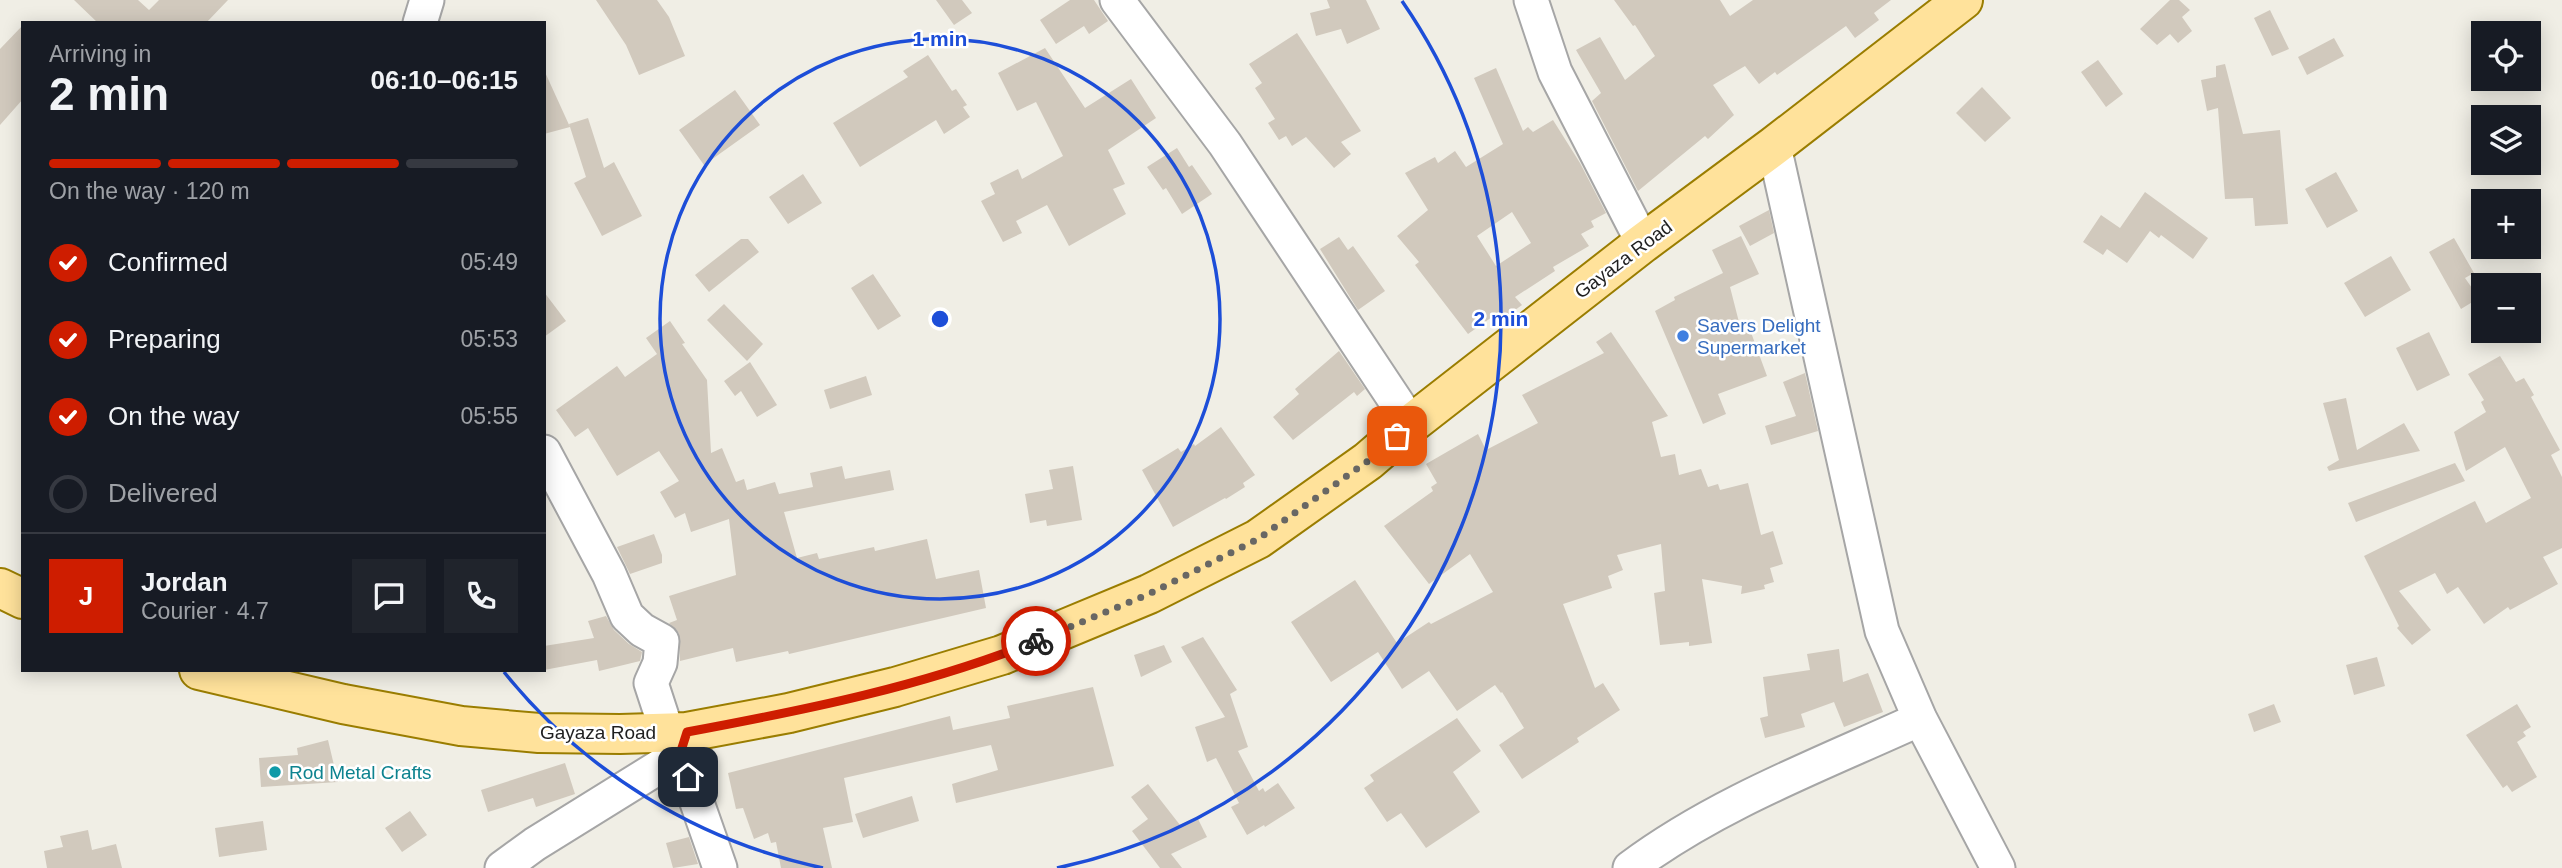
<!DOCTYPE html>
<html lang="en">
<head>
<meta charset="utf-8">
<style>
	body { margin:0; font-family:Helvetica,sans-serif; background:#20242c; color:#f1f3f6; height:100vh; display:flex; flex-direction:column; font-size:26px; white-space:nowrap }
	* { box-sizing:border-box; margin:0 }
	p { font-size:23px; color:#9ea1a6 }
	.icon { flex:none; width:38px; height:38px; fill:none; stroke:currentColor; stroke-width:2; stroke-linecap:round; stroke-linejoin:round }
	.map { position:relative; flex:1; overflow:hidden }
	.details { position:absolute; left:21px; top:21px; width:525px; height:651px; display:flex; flex-direction:column; background:#171b24; border-radius:0px; box-shadow:0 4px 18px #0003 }
	.details>* { flex:none }
	.tools { position:absolute; left:2471px; top:21px; display:grid; gap:14px }
	.tools a { display:grid; place-items:center; width:70px; height:70px; border-radius:0px; background:#171b24; box-shadow:0 4px 18px #0003; font-size:35px }
	.pin { position:absolute; display:grid; place-items:center; width:60px; height:60px; color:#fff; margin:-30px; border-radius:14px; box-shadow:0 4px 10px #0006 }
	.courier { position:absolute; display:grid; place-items:center; width:70px; height:70px; margin:-35px; border:5px solid #ce1d00; border-radius:50%; background:#fff; color:#222; box-shadow:0 2px 9px #0007 }
	.summary em { font-style:normal; font-weight:600 }
	.summary div { display:flex; flex-direction:column-reverse }
	.summary { display:flex; align-items:center; justify-content:space-between; height:119px; padding:0 28px }
	h1 { font-size:46px; font-weight:600; line-height:52px }
	.bar { display:grid; grid-template-columns:repeat(4,1fr); gap:10px 7px; align-content:center; height:84px; padding:0 28px }
	.bar i { height:9px; border-radius:5px; background:#363941 }
	.bar .on { background:#ce1d00 }
	.bar p { grid-column:span 4 }
	.line { display:flex; align-items:center; gap:18px; padding:0 28px; border-top:2px solid #363941 }
	.line div { flex:1 }
	.round { display:grid; place-items:center; flex:none; width:74px; height:74px; border-radius:0px; background:#20242c }
	ol { padding:0 28px; list-style:none }
	li { display:flex; align-items:center; gap:21px; height:77px }
	li p { margin-inline-start:auto }
	li .icon { padding:7px; border-radius:50%; background:#ce1d00; color:#fff; stroke-width:4 }
	li:last-child { color:#9ea1a6 }
	li i { width:38px; height:38px; border:4px solid #363941; border-radius:50% }
	.map>svg:first-child { display:block }
	.building { fill:#d1c9bd; fill-rule:evenodd }
	.lines { fill:none; stroke-linecap:round; stroke-linejoin:round }
	.minor-casing { stroke:#a6a6a6; stroke-width:37 }
	.major-casing { stroke:#9a7d00; stroke-width:42 }
	.minor { stroke:#fff; stroke-width:33 }
	.major { stroke:#ffe29b; stroke-width:38 }
	.done { stroke:#686764; stroke-width:7; stroke-dasharray:0 12.6 }
	.route { stroke:#ce1d00; stroke-width:9 }
	.ring { fill:none; stroke:#1d4ed8; stroke-width:3.5 }
	.shop-dot { fill:#3f7fe0; stroke:#fff; stroke-width:2.5 }
	.culture-dot { fill:#0f9aa8; stroke:#fff; stroke-width:2.5 }
	.labels { text-anchor:middle; stroke-width:5; stroke-linejoin:round; paint-order:stroke }
	.street-label { font-size:19px; fill:#1f1f1f; stroke:#fff }
	.shop-label { font-size:19px; fill:#366cbe; stroke:#fff; text-anchor:start }
	.culture-label { font-size:19px; fill:#0d838f; stroke:#fff; text-anchor:start }
	.centre { fill:#1d4ed8; stroke:#fff; stroke-width:3.5 }
	.ring-label { font-size:21px; text-anchor:middle; font-weight:bold; fill:#1d4ed8; stroke:#fff; stroke-width:5; stroke-linejoin:round; paint-order:stroke }
</style>
</head>
<body>
<div class="map">
<svg width="2562" height="868" viewBox="0 0 2562 868">
	<rect width="100%" height="100%" fill="#f0eee5"/>
	<!-- building -->
	<path class="building" d="M74 0H138L149 10 159 0H228L206 23H98Z
		M596 0H657L669 17 685 56 639 75 626 45Z
		M936 0H962L972 13 954 25Z
		M1070 0H1094L1108 21 1089 34 1084 26 1056 44 1040 20Z
		M1327 0H1366L1380 29 1347 44 1341 29 1316 36 1310 13 1330 8Z
		M1614 0H1720L1730 16 1753 0H1891L1874 13 1879 20 1855 38 1846 26 1777 75 1775 72 1759 84 1745 66 1713 85 1734 115 1708 139 1705 136 1638 191 1592 101 1601 93 1576 50 1600 37 1625 80 1655 56 1635 25 1633 26Z
		M2170 0H2179L2190 10 2182 17 2192 31 2178 43 2170 34 2157 45 2140 29Z
		M2270 10 2289 49 2272 56 2254 18Z
		M23 25V99L0 125V49Z
		M1297 33 1361 131 1341 142 1351 154 1334 168 1306 137 1292 146 1286 136 1279 140 1268 123 1275 119 1255 88 1262 83 1249 64Z
		M2334 38 2344 56 2307 75 2298 57Z
		M1045 48 1085 108 1131 79 1156 118 1108 150 1125 184 1113 189 1126 214 1069 246 1047 205 1016 221 1022 233 1003 242 981 201 995 194 990 183 1018 169 1022 179 1063 156 1036 102 1017 111 998 73Z
		M928 55 952 91 956 89 967 105 963 107 970 117 944 134 936 120 860 167 833 123 908 77 903 71Z
		M2098 60 2123 94 2106 107 2081 72Z
		M2225 64 2243 134 2280 130 2288 224 2255 226 2253 198 2225 199 2218 108 2207 111 2201 80 2216 77V66Z
		M1496 68 1523 131 1528 127 1533 132 1553 120 1580 163 1606 213 1591 221 1594 227 1581 234 1589 246 1553 267 1555 271 1515 297 1522 305 1504 318 1499 312 1468 334 1415 265 1419 262 1397 236 1428 210 1405 173 1435 157 1438 163 1455 151 1466 167 1503 144 1474 78ZM1512 212 1531 243 1496 266 1477 236Z
		M544 70 570 127 569 124 588 118 604 168 614 162 642 216 602 236 574 183 586 177 570 127 544 134Z
		M1982 87 2011 118 1985 142 1956 113Z
		M735 90 760 125 704 165 679 130Z
		M1177 148 1189 167 1192 165 1212 194 1182 214 1166 188 1163 190 1147 167Z
		M2336 172 2358 211 2327 228 2305 189Z
		M803 174 822 203 788 224 769 197Z
		M2145 192 2208 238 2193 259 2161 235 2159 238 2150 231 2127 263 2107 249 2103 255 2083 242 2101 215 2120 228Z
		M1769 210 1774 233 1750 246 1739 226Z
		M1741 236 1759 274 1730 287 1741 330 1749 327 1767 376 1718 394 1726 414 1703 424 1655 311 1675 300 1674 297 1723 273 1712 250Z
		M1339 237 1348 250 1353 246 1385 291 1358 310 1320 249Z
		M2454 238 2474 273 2465 278 2479 298 2461 309 2429 252Z
		M741 239H748L759 252 709 292 695 275Z
		M2391 256 2411 290 2365 317 2344 283Z
		M873 274 901 316 878 330 851 288Z
		M544 292 566 321 544 337Z
		M724 304 763 344 747 361 707 320Z
		M670 321 685 343 682 344 707 380 711 453 722 448 736 482 744 479 747 490 775 482 779 494 813 487 810 473 842 466 845 479 890 470 894 490 784 512 797 558 817 553 819 559 874 547 875 551 927 539 936 579 979 570 986 608 789 654 788 651 736 662 733 648 680 661 679 633 669 623 677 620 669 596 736 575 729 519 691 532 685 513 675 518 660 492 679 481 659 451 617 476 588 428 575 437 556 410 617 366 625 377 657 354 646 338Z
		M1611 332 1668 416 1652 422 1661 457 1675 454 1679 475 1701 469 1708 487 1718 484 1720 490 1748 483 1761 535 1773 531 1783 564 1770 568 1774 582 1764 585 1765 589 1741 594 1742 586 1702 579 1712 643 1689 646V642L1660 645 1654 593 1665 591 1661 544 1617 555 1623 570 1608 576 1612 588 1563 604 1595 688 1603 683 1620 710 1577 738 1579 742 1522 779 1499 745 1524 728 1502 692 1501 693 1495 685 1457 711 1429 671 1402 689 1378 652 1331 682 1291 622 1355 580 1397 643 1429 622 1431 624 1493 592 1470 554 1429 584 1384 526 1433 491 1431 487 1437 483 1426 464 1478 434 1486 450 1538 423 1522 395 1604 353 1596 342Z
		M2429 332 2450 375 2417 391 2396 348Z
		M1339 351 1365 389 1357 396 1354 392 1293 440 1273 417 1299 394 1295 389Z
		M2500 356 2516 382 2524 378 2534 395 2531 397 2560 450 2551 455 2562 477V548L2543 557 2558 584 2510 610 2508 607 2484 624 2458 587 2447 594 2435 573 2399 591 2431 630 2412 645 2397 628 2399 626 2364 556 2475 501 2486 523 2531 498 2505 447 2466 471 2454 432 2486 412 2481 402 2484 400 2468 374Z
		M750 362 777 405 757 417 741 391 735 396 724 381Z
		M1805 373 1818 431 1771 445 1765 426 1796 416 1783 382Z
		M866 376 872 395 830 409 824 390Z
		M2346 398 2357 450 2404 423 2420 451 2329 471 2327 467 2339 460 2323 403Z
		M1221 427 1255 475 1243 483 1245 487 1226 499 1225 498 1173 527 1142 470 1178 448 1181 452 1194 444 1195 446Z
		M2455 463 2465 481 2356 522 2348 503Z
		M1073 466 1082 520 1047 526 1046 520 1030 523 1025 494 1053 489 1049 470Z
		M654 534 662 555V563L630 574 617 547Z
		M606 616 614 630 629 644 642 652 640 661 599 671 597 660 544 670V646L594 638 588 621Z
		M1203 637 1237 690 1230 694 1248 747 1238 751 1259 791 1263 788 1265 792 1278 783 1295 808 1265 827 1264 825 1247 835 1231 807 1239 803 1216 758 1207 762 1195 727 1225 717 1181 647Z
		M1164 645 1172 662 1141 677 1134 655Z
		M1839 649 1843 682 1868 673 1883 712 1844 727 1834 702 1801 714 1805 727 1765 738 1760 718 1768 716 1763 677 1810 670 1807 654Z
		M2377 657 2385 686 2354 695 2346 665Z
		M1093 687 1114 766 956 803 952 784 998 770 991 745 844 778 853 822 823 828 832 868H781L776 842 771 843 768 833 754 839 743 808 736 809 728 773 950 716 953 730 1010 718 1007 706Z
		M2274 704 2281 722 2254 732 2248 714Z
		M2517 704 2531 727 2523 732 2526 736 2517 742 2537 777 2512 792 2507 785 2503 788 2466 735Z
		M1457 718 1481 751 1453 772 1480 812 1426 848 1401 813 1387 822 1364 788 1374 781 1370 775Z
		M328 740 338 782 261 787 259 758 298 755 297 748Z
		M565 763 575 794 536 807 533 798 488 812 481 790Z
		M1148 784 1180 825 1197 817 1207 837 1171 854 1182 868H1160L1132 831 1148 819 1131 797Z
		M912 796 919 821 863 838 855 814Z
		M410 811 427 835 402 852 385 828Z
		M263 821 267 850 219 857 215 828Z
		M88 830 92 850 116 844 122 868H47L44 851 63 847 60 836Z
		M689 837 698 864 673 868 666 843Z"/>
	<g class="lines">
		<!-- minor casing -->
		<g class="minor-casing">
			<path id="minor" d="M1117 0 1225 144 1411 424
				M1531 0 1555 72 1643 243
				M420 23 427 0
				M1774 146 1882 631 1920 719 1998 868
				M544 452 609 574 627 616 642 630 662 641 660 663 651 683 667 732
				M680 754 720 868
				M502 868 535 844 680 754 687 732
				M1630 868C1717 803 1822 764 1920 719"/>
		</g>
		<!-- major casing -->
		<g class="major-casing">
			<path id="major" d="M0 588 23 599
				M199 670 343 704 461 726 539 733 620 734 687 732 789 713 895 687 1002 655 1149 594 1258 539 1368 461 1411 424 1643 243 1774 146 1963 0"/>
		</g>
		<!-- minor -->
		<use href="#minor" class="minor"/>
		<!-- major -->
		<use href="#major" class="major"/>
	</g>
	<g class="lines">
		<!-- done -->
		<path class="done" d="M1036 641 1149 594 1258 539 1368 461 1397 436"/>
		<!-- route -->
		<path class="route" d="M688 777 680 754 687 732C805 710 925 686 1036 641"/>
	</g>
	<!-- distance rings -->
	<g class="ring">
		<circle cx="940" cy="319" r="280"/>
		<path d="M823 868A561 561 0 0 1 504 672M1402 1A561 561 0 0 1 1057 868"/>
	</g>
	<!-- markers -->
	<circle class="shop-dot" cx="1683" cy="336" r="7"/>
	<circle class="culture-dot" cx="275" cy="772" r="7"/>
	<g class="labels">
		<!-- street labels -->
		<g class="street-label">
			<text transform="translate(1623 259) rotate(-37)" y="7">Gayaza Road</text>
			<text x="598" y="739">Gayaza Road</text>
		</g>
		<!-- shop labels -->
		<g class="shop-label">
			<text x="1697" y="332">Savers Delight<tspan x="1697" dy="22">Supermarket</tspan></text>
		</g>
		<!-- culture labels -->
		<g class="culture-label">
			<text x="289" y="779">Rod Metal Crafts</text>
		</g>
	</g>
	<circle cx="940" cy="319" r="10" class="centre"/>
	<g class="ring-label">
		<text x="940" y="46">1 min</text>
		<text x="1501" y="326">2 min</text>
	</g>
</svg>
<div class="tools">
<a><svg class="icon" aria-label="locate" viewBox="0 0 24 24"><circle cx="12" cy="12" r="6"/><path d="M12 2v4M12 18v4M2 12h4M18 12h4"/></svg></a>
<a><svg class="icon" aria-label="layers" viewBox="0 0 24 24"><path d="M12 4l9 5-9 5-9-5zM3 14l9 5 9-5"/></svg></a>
<a>+</a>
<a>−</a>
</div>
<div class="pin" style="left:1397px;top:436px;background:#ea580c"><svg class="icon" aria-label="bag" viewBox="0 0 24 24"><path d="M5 8h14l-1 12H6zM9 8a3 3 0 0 1 6 0"/></svg></div>
<div class="pin" style="left:688px;top:777px;background:#1f2937"><svg class="icon" aria-label="home" viewBox="0 0 24 24"><path d="M3 11l9-7 9 7M6 9v11h12V9"/></svg></div>
<div class="courier" style="left:1036px;top:641px"><svg class="icon" aria-label="bike" viewBox="0 0 24 24"><circle cx="6" cy="16" r="4"/><circle cx="18" cy="16" r="4"/><path d="M6 16l4-8h5l3 8M10 8l3 8H6M13 5h3"/></svg></div>
<section class="details">
<div class="summary"><div><h1>2 min</h1><p>Arriving in</p></div><em>06:10–06:15</em></div>
<div class="bar"><i class="on"></i><i class="on"></i><i class="on"></i><i></i><p>On the way · 120 m</p></div>
<ol>
<li><svg class="icon" aria-label="check" viewBox="0 0 24 24"><path d="M5 12l5 5 9-10"/></svg>Confirmed<p>05:49</p></li>
<li><svg class="icon" aria-label="check" viewBox="0 0 24 24"><path d="M5 12l5 5 9-10"/></svg>Preparing<p>05:53</p></li>
<li><svg class="icon" aria-label="check" viewBox="0 0 24 24"><path d="M5 12l5 5 9-10"/></svg>On the way<p>05:55</p></li>
<li><i></i>Delivered</li>
</ol>
<div class="line" style="height:126px"><b class="round" style="background:#ce1d00;color:#fff">J</b><div><b>Jordan</b><p>Courier · 4.7</p></div><a class="round"><svg class="icon" aria-label="chat" viewBox="0 0 24 24"><path d="M4 5h16v11H9l-5 4z"/></svg></a><a class="round"><svg class="icon" aria-label="phone" viewBox="0 0 24 24"><path d="M5 4h4l2 5-3 2q2 4 5 5l2-3 5 2v4C11 20 4 13 5 4z"/></svg></a></div>
</section>
</div>
</body>
</html>
